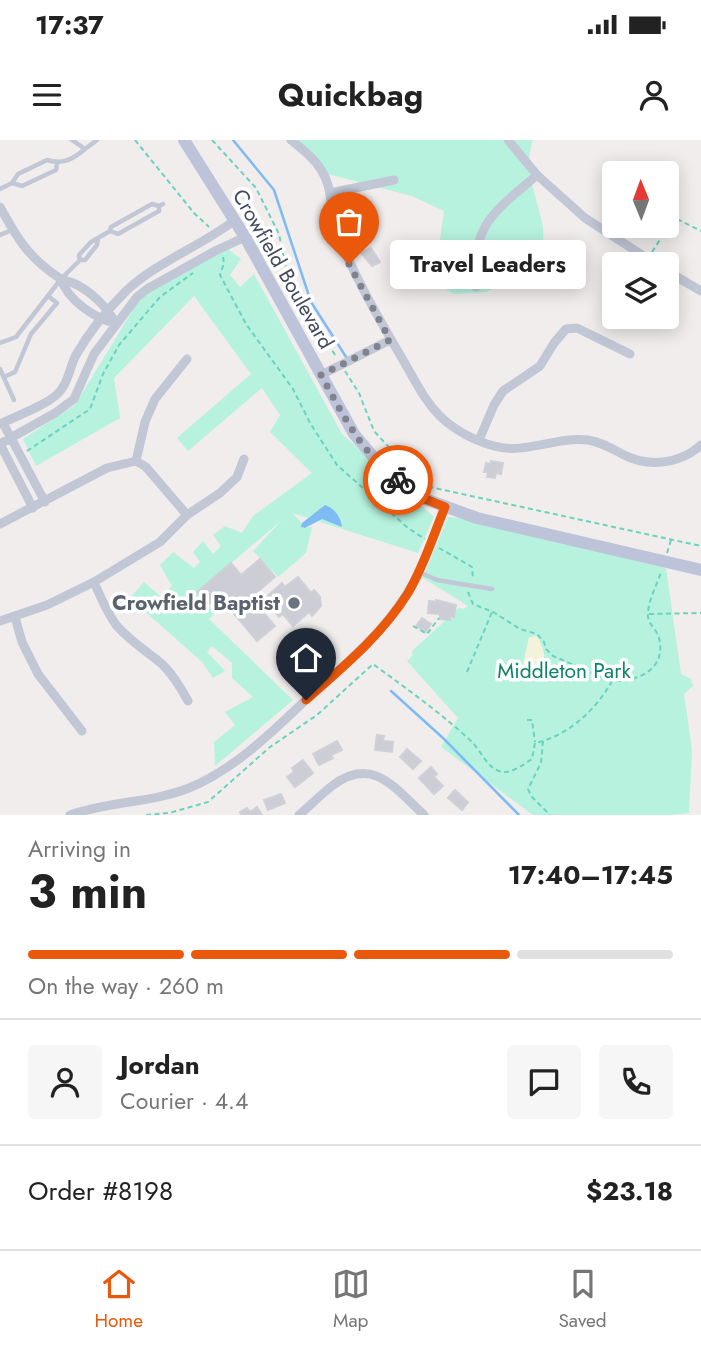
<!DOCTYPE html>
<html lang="en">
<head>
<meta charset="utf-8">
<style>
	body { margin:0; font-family:Jost,sans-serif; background:#f6f6f6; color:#222; height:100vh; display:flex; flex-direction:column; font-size:26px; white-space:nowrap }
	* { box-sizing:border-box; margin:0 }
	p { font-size:23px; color:#767676 }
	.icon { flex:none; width:38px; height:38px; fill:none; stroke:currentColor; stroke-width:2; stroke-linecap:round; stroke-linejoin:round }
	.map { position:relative; height:675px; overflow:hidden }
	.drawer { display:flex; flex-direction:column; background:#fff; flex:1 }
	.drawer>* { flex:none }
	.needle { width:46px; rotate:359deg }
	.buttons { position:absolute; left:602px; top:21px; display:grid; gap:14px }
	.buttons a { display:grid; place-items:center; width:77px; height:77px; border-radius:7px; background:#fff; box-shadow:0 4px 18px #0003; font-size:35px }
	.pin { position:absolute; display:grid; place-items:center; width:60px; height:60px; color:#fff; margin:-72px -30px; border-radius:50% 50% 50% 0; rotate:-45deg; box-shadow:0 0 7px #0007 }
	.pin .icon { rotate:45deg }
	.courier { position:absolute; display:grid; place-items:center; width:70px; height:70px; margin:-35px; border:5px solid #ea580c; border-radius:50%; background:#fff; color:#222; box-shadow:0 2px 9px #0007 }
	.bubble { position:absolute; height:49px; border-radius:7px; background:#fff; box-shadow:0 4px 18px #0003; font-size:23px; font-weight:700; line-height:49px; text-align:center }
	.headline em { font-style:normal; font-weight:700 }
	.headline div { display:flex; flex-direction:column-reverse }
	.headline { display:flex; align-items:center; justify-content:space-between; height:119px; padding:0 28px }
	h1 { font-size:46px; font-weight:700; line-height:52px }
	.bar { display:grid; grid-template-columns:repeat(4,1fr); gap:10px 7px; align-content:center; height:84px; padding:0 28px }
	.bar i { height:9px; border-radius:5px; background:#e0e0e0 }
	.bar .active { background:#ea580c }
	.bar p { grid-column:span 4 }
	.line { display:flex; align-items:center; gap:18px; padding:0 28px; border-top:2px solid #e0e0e0 }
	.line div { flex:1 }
	.round { display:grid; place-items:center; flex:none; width:74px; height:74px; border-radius:7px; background:#f6f6f6 }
	.status { display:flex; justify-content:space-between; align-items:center; height:49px; padding:0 35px; background:#fff; direction:ltr }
	.status svg { height:19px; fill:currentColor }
	header { display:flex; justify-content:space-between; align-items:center; height:91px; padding:0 28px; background:#fff; font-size:32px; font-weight:700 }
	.menu { display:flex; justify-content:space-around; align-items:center; height:98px; border-top:2px solid #e0e0e0; background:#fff; font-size:19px; color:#767676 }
	.menu a { display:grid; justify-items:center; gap:4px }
	.menu .active { color:#ea580c }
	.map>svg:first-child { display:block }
	.green { fill:#b6f2de }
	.sand { fill:#f3f2db }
	.water { fill:#7fbbf3 }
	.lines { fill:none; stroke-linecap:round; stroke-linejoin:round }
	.stream { stroke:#7fbbf3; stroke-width:2.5 }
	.building { fill:#cccdd5; stroke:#d0d0d9; stroke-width:2 }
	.path { stroke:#6bd3bd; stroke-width:2; stroke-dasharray:5 3.5; stroke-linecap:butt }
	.service { stroke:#c2c7d6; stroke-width:4.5 }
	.minor { stroke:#c2c7d6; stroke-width:9 }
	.secondary { stroke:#bdc3d8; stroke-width:12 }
	.done { stroke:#80838e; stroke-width:7; stroke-dasharray:0 12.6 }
	.route { stroke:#ea580c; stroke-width:9 }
	.worship-dot { fill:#6b7280; stroke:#fff; stroke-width:2.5 }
	.labels { text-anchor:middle; stroke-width:7; stroke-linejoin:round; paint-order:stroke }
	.street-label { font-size:21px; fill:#434a5c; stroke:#fff }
	.worship-label { font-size:21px; font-weight:bold; fill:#5b616d; stroke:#fff; text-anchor:end }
	.park-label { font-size:21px; fill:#0e8369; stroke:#fff }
</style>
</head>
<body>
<div class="status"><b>17:37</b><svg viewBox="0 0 49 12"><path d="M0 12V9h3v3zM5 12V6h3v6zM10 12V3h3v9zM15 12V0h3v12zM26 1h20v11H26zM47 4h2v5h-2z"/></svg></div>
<header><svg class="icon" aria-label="menu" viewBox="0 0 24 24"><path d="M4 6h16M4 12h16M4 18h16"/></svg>Quickbag<svg class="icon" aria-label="person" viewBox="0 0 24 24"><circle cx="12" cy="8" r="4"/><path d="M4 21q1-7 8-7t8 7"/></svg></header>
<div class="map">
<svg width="701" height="675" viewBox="0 0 701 675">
	<rect width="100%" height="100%" fill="#f0edec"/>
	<!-- green -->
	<path class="green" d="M291 0H533C523 28 536 55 542 82 544 91 543 101 543 110L523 135 486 152 454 154 431 140 439 107 444 71 412 56 328 34Z
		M225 107 241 119 230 135 240 147 254 134 342 294 434 377 418 413 292 373 302 383 303 388 312 387 306 413 278 437 253 411 282 380 197 452 215 473 209 479 293 560 215 626 214 602 235 585 225 572 253 557 232 538V523L212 506 207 512 225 531 213 538 202 522 130 458 144 442 161 457 172 446 160 425 173 412 194 428 200 422 193 412 203 401 213 414 221 406 213 395 225 386 242 393 253 376 312 333 270 292 280 275 262 248 188 311 177 298 251 234 194 156 114 238 120 278 36 326 23 299 75 265 142 155Z
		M448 377 458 378 666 428 681 534 691 539 693 546 684 554 692 610 689 673 670 675H533L441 607 458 578 407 521 413 515 411 512 459 468 464 469 468 466 423 438Z"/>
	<!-- sand -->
	<path class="sand" d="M537 496C547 512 551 540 522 528L529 497Z"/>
	<!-- water -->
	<path class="water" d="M325 365C334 368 341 377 342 387L322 379 305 388 301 387 302 383Z"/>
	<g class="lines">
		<!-- stream -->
		<path class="stream" d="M233 0 274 50 311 162 348 220
			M391 551 443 598 519 675"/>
	</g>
	<!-- building -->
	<path class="building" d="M371 108 380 122 372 126 361 113Z
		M491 321 503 323 501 334 496 333 495 338 487 337 488 332H484L486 323 491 324Z
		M260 419 275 437 255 454 256 462H254L275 486 257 501 219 456 208 465 197 452 231 423 241 435Z
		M298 437 311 453 314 450 320 457 321 466 312 476 309 472 293 486 283 474 279 477 264 459 282 443 285 447Z
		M436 460 456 465 454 477 450 476V480L440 479V474L428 473 429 461 436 462Z
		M422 478 431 484 426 492 416 486Z
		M377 595 384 596 383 601 393 602 392 612 375 610Z
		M337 601 342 610 331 615 333 618 319 625 313 614Z
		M407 609 421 621 413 629 400 617Z
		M303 620 313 633 295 647 287 637 294 632 292 628Z
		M431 627 437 634 434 637 443 646 434 654 419 638Z
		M455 650 468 662 462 670 448 658Z
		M281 654 285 663 268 670 264 660Z
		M257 667 262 675H241L240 672 247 668 250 672Z"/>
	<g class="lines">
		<!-- path -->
		<path class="path" d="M135 0 194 73 209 87
			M212 0 256 48 279 94 287 133 305 168 337 218
			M652 112 672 81 677 79 701 91
			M223 117 224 123 220 135 246 184 293 249 310 283 337 325 408 388 425 399
			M345 231 359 253 374 291 407 327 430 347 701 406
			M27 311 90 269 103 234 119 205 160 157 193 133
			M439 408 472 427 473 439
			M667 413 671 400
			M468 452 473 464 493 472 520 489 537 494 544 502 546 509 553 516 611 541
			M649 474 701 473
			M413 486 427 494 439 478
			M467 532 492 472
			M527 580H532L535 602
			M543 601 541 623 528 649 531 656 550 675
			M146 675 169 673 208 662 270 607 317 575 373 524C407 549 441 573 472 602 481 611 488 630 503 632 513 633 524 624 532 619L535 603C568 596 596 570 612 541 638 542 667 529 659 498 657 489 647 484 648 474 648 461 657 445 661 432"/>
		<!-- service -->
		<path class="service" d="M85 9 97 0
			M12 43 22 46 56 30 57 23
			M0 49 12 43 18 34 47 20C63 25 73 19 85 9L72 0
			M110 91 118 94 159 71V66L163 64
			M0 95 12 90
			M80 120 79 115 91 102 110 91 111 87 152 64 159 66
			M0 203 16 197 61 139 80 120H85L97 105 98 99
			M0 229 14 260
			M4 237 15 232 31 194 57 163 48 156
			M419 432 437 440 492 449"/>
		<!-- minor -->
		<path class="minor" d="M291 0C310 15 326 28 330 54 332 67 331 78 336 90 355 139 381 182 407 227 417 244 425 261 439 275 452 289 475 301 494 306 525 315 557 296 588 300 601 302 611 308 622 314 648 328 680 324 701 305
			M508 0 537 35 585 78 656 124
			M330 53 394 40
			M0 67C17 98 28 117 58 137 63 141 68 141 73 143 90 150 108 168 116 184 95 178 68 161 61 139
			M667 131 701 151
			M476 147C477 133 475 116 479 102 486 73 516 54 537 35
			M321 235 390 200
			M3 283 45 362
			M0 284C16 276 51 264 61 250 69 240 70 226 76 215 89 192 107 170 126 151 158 121 200 107 235 80
			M479 300 494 265 503 251 540 226 554 203 566 189 577 188 630 214
			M0 304 55 273 74 259 94 214 137 157 147 149 215 111 245 97
			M0 304 33 368
			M136 321 145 282 155 259 187 219
			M0 384 107 328 136 321 146 327 187 375
			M94 442C101 458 107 473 117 486 131 502 148 512 163 525 174 536 181 548 188 561
			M15 477 22 502 38 534 82 591
			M0 481 47 465 94 442 160 402 187 375 220 353 237 337 244 319
			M70 675C109 661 151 663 189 648 236 629 275 589 311 555 343 526 376 499 400 464 421 435 432 400 445 367
			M299 675C310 666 320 655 332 646 372 615 395 648 424 675"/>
		<!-- secondary -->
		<path class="secondary" d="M184 0 245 97 354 294 386 332 425 359 477 378 701 430"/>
	</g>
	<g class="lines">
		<!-- done -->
		<path class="done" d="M349 124 390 200 321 235C342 273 362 314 398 340"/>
		<!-- route -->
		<path class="route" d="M306 560C343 527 382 495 408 453 424 426 433 396 445 367L425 359 398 340"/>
	</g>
	<!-- markers -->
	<circle class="worship-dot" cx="294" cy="463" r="7"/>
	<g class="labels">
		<!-- street labels -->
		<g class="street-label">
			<text transform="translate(283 129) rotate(60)" y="7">Crowfield Boulevard</text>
		</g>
		<!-- worship labels -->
		<g class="worship-label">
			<text x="280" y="470">Crowfield Baptist</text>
		</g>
		<!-- park labels -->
		<g class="park-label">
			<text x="564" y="538">Middleton Park</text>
		</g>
	</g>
</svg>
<div class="buttons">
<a><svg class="needle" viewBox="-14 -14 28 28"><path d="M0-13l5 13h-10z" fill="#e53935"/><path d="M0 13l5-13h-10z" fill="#767676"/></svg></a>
<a><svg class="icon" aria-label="layers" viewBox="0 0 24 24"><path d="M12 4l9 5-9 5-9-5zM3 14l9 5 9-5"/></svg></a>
</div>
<div class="pin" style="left:349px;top:124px;background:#ea580c"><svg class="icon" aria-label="bag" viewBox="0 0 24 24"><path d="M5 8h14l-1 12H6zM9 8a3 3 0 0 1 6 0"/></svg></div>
<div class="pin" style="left:306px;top:560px;background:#1f2937"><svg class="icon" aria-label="home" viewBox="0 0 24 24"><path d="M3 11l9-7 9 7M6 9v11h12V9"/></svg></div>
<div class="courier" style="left:398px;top:340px"><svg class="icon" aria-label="bike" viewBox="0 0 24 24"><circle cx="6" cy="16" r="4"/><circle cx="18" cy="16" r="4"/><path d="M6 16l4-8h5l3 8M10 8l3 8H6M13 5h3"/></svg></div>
<div class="bubble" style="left:390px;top:100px;width:196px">Travel Leaders</div>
</div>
<section class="drawer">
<div class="headline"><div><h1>3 min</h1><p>Arriving in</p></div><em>17:40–17:45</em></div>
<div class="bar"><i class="active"></i><i class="active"></i><i class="active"></i><i></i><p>On the way · 260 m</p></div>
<div class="line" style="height:126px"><a class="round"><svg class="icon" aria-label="person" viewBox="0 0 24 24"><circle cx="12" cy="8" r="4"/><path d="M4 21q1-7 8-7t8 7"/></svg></a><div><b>Jordan</b><p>Courier · 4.4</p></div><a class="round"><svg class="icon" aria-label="chat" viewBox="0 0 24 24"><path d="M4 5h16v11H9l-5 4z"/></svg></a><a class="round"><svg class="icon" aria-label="phone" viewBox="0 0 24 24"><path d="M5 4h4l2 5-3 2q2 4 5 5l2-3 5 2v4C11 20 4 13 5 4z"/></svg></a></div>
<div class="line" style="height:91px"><div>Order #8198</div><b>$23.18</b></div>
</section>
<nav class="menu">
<a class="active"><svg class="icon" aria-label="home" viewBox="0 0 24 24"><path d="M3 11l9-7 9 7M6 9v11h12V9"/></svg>Home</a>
<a><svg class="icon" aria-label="map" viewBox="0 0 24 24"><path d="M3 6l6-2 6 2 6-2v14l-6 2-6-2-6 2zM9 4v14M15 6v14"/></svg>Map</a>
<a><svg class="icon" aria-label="saved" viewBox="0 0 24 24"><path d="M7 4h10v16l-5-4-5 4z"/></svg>Saved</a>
</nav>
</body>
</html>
